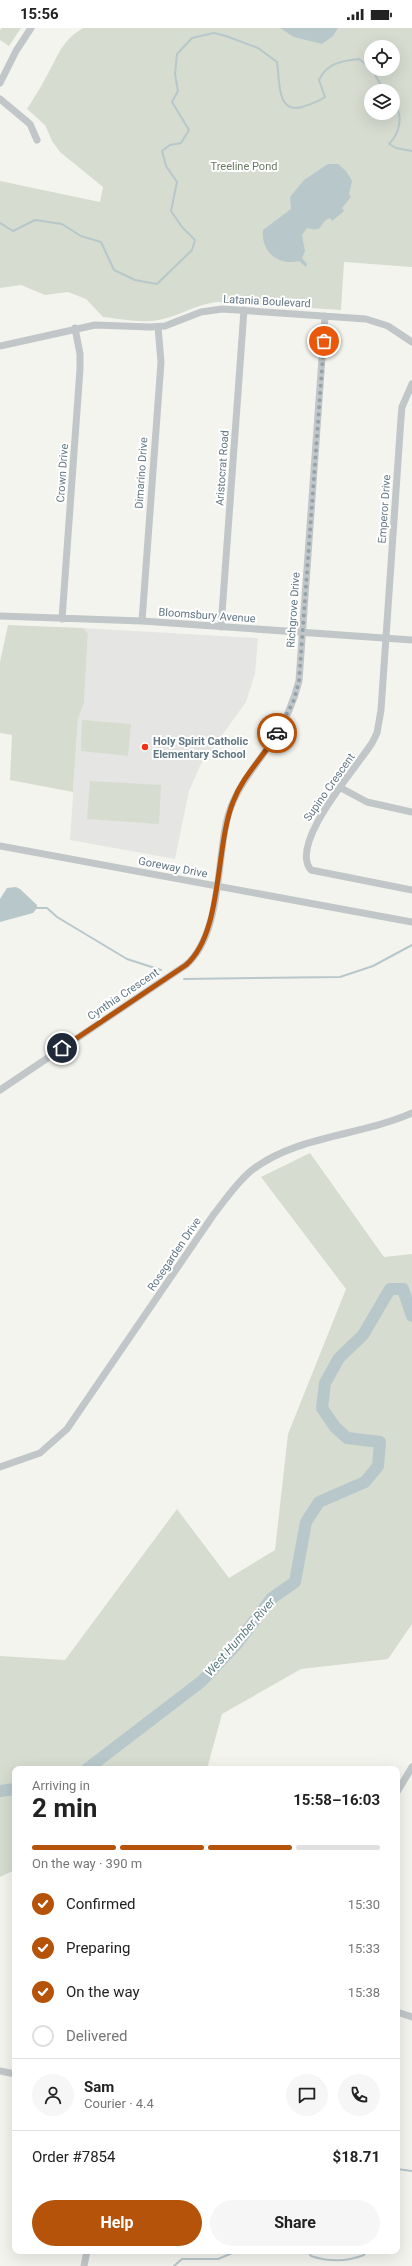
<!DOCTYPE html>
<html lang="en">
<head>
<meta charset="utf-8">
<style>
	body { margin:0; font-family:Roboto,sans-serif; background:#f6f6f6; color:#222; height:100vh; display:flex; flex-direction:column; font-size:15px; white-space:nowrap }
	* { box-sizing:border-box; margin:0 }
	p { font-size:13px; color:#767676 }
	.icon { flex:none; width:22px; height:22px; fill:none; stroke:currentColor; stroke-width:2; stroke-linecap:round; stroke-linejoin:round }
	.map { position:relative; flex:1; overflow:hidden }
	.side { position:absolute; left:12px; top:1738px; width:388px; height:488px; display:flex; flex-direction:column; background:#fff; border-radius:8px; box-shadow:0 4px 16px #0002 }
	.side>* { flex:none }
	.buttons { position:absolute; left:364px; top:12px; display:grid; gap:8px }
	.buttons a { display:grid; place-items:center; width:36px; height:36px; border-radius:50%; background:#fff; box-shadow:0 4px 16px #0002; font-size:20px }
	.pin { position:absolute; display:grid; place-items:center; width:34px; height:34px; color:#fff; margin:-17px; border:2px solid #fff; border-radius:50%; box-shadow:0 1px 4px #0007 }
	.courier { position:absolute; display:grid; place-items:center; width:40px; height:40px; margin:-20px; border:3px solid #b45309; border-radius:50%; background:#fff; color:#222; box-shadow:0 1px 5px #0007 }
	.headline em { font-style:normal; font-weight:700 }
	.headline div { display:flex; flex-direction:column-reverse }
	.headline { display:flex; align-items:center; justify-content:space-between; height:68px; padding:0 20px }
	h1 { font-size:26px; font-weight:700; line-height:30px }
	.bar { display:grid; grid-template-columns:repeat(4,1fr); gap:6px 4px; align-content:center; height:48px; padding:0 20px }
	.bar i { height:5px; border-radius:3px; background:#e0e0e0 }
	.bar .selected { background:#b45309 }
	.bar p { grid-column:span 4 }
	.line { display:flex; align-items:center; gap:10px; padding:0 20px; border-top:1px solid #e0e0e0 }
	.line div { flex:1 }
	.round { display:grid; place-items:center; flex:none; width:42px; height:42px; border-radius:21px; background:#f6f6f6 }
	ol { padding:0 20px; list-style:none }
	li { display:flex; align-items:center; gap:12px; height:44px }
	li p { margin-inline-start:auto }
	li .icon { padding:4px; border-radius:50%; background:#b45309; color:#fff; stroke-width:4 }
	li:last-child { color:#767676 }
	li i { width:22px; height:22px; border:2px solid #e0e0e0; border-radius:50% }
	.action { display:flex; gap:8px; margin-top:auto; padding:8px 20px }
	.action a { flex:1; height:46px; border-radius:24px; background:#b45309; color:#fff; font-size:16px; font-weight:700; line-height:46px; text-align:center }
	.action a+a { background:#f6f6f6; color:#222 }
	.status { display:flex; justify-content:space-between; align-items:center; height:28px; padding:0 20px; background:#fff; direction:ltr }
	.status svg { height:11px; fill:currentColor }
	.map>svg:first-child { display:block }
	.built { fill:#e5e5e3 }
	.green { fill:#d6dcd0; fill-rule:evenodd }
	.water { fill:#b7c7ca }
	.lines { fill:none; stroke-linecap:round; stroke-linejoin:round }
	.stream { stroke:#b7c7ca; stroke-width:2 }
	.river { stroke:#b7c7ca; stroke-width:12 }
	.minor { stroke:#c1c6c8; stroke-width:7 }
	.done { stroke:#94a3a9; stroke-width:4; stroke-dasharray:0 7.2 }
	.route { stroke:#b45309; stroke-width:5 }
	.poi-dot { fill:#f13313; stroke:#fff; stroke-width:1.5 }
	.labels { text-anchor:middle; stroke-width:4; stroke-linejoin:round; paint-order:stroke }
	.park-label { font-size:11px; fill:#677a60; stroke:#fff }
	.street-label { font-size:11px; fill:#617783; stroke:#fff }
	.poi-label { font-size:11px; font-weight:bold; fill:#617783; stroke:#fff; text-anchor:start }
	.water-label { font-size:12px; font-style:italic; fill:#5c7b81; stroke:#fff }
</style>
</head>
<body>
<div class="status"><b>15:56</b><svg viewBox="0 0 49 12"><path d="M0 12V9h3v3zM5 12V6h3v6zM10 12V3h3v9zM15 12V0h3v12zM26 1h20v11H26zM47 4h2v5h-2z"/></svg></div>
<div class="map">
<svg width="412" height="2238" viewBox="0 0 412 2238">
	<rect width="100%" height="100%" fill="#f4f4ef"/>
	<!-- built -->
	<path class="built" d="M83 600 258 610 255 646 246 674 200 738 189 763 175 831 70 812 78 691 84 675 88 605Z"/>
	<!-- green -->
	<path class="green" d="M2 0H21L9 18 0 12V2Z
		M83 0H412V239L344 234 341 282 217 274C197 276 181 287 163 291 144 296 122 291 103 289L86 271 68 264 45 267 21 257 0 260V153L100 174 103 159 60 124 52 113 45 97 27 81C33 71 40 61 45 51 58 29 60 14 83 0ZM371 19H393V41H371ZM371 63H393V85H371Z
		M8 597 83 600 88 605 84 675 78 691 73 764 10 752 12 707 0 705V634Z
		M82 692 131 696 128 728 81 723Z
		M90 753 161 757 159 796 87 791Z
		M310 1125 384 1229 412 1226V1596L388 1631 301 1641 222 1686 207 1741H15V1842L0 1849V1628L65 1632 177 1481 229 1550 275 1522 288 1406 346 1261 261 1149Z"/>
	<!-- water -->
	<path class="water" d="M280 0H338L333 8 322 16 294 9Z
		M328 136H338L346 143 352 153 349 166 351 169 342 180 344 183 332 193 330 190C317 195 326 205 307 200L302 207 305 223 302 230 307 236 306 239 299 233C278 238 261 224 263 202L291 181 290 169 304 152Z
		M16 859 20 861 37 877V880L33 885 0 894V871L7 860Z"/>
	<g class="lines">
		<!-- stream -->
		<path class="stream" d="M372 41 384 63
			M393 74C404 86 400 105 389 116L396 120 412 123
			M0 195 13 203 35 192 62 196 81 208 101 214 114 242 135 252 157 256 192 222 195 212 182 199 171 183 177 154 166 138 162 123 170 117 181 115 189 102 172 74 178 63 175 46 177 26 192 10 214 5 226 8 258 20 277 34C280 52 276 86 302 79 311 76 318 74 325 69L319 52C327 35 341 33 359 31L371 40
			M34 880H47L57 889 127 931 161 942
			M184 951 340 949 373 938 412 917
			M397 2141 412 2143
			M308 2223 311 2228C329 2234 346 2234 364 2227L366 2223
			M174 2238 182 2231H218L237 2223"/>
		<!-- river -->
		<path class="river" d="M87 1741 202 1653 235 1618 272 1570 295 1554 306 1494 319 1474 365 1454 378 1438 380 1414 347 1410 335 1399 322 1380 325 1355 339 1330 363 1307 390 1261H403L412 1288
			M0 1763 15 1761"/>
		<!-- minor -->
		<path class="minor" d="M0 55 16 23 31 0
			M0 71 30 96 37 112
			M0 318 95 297 150 299 165 298 201 284 222 281 366 291 388 298 412 314
			M412 356 402 379 401 390 381 682 377 705 372 715C356 740 288 816 311 842L412 862
			M0 588 142 593 412 612
			M62 591 80 341V326L75 300
			M142 593 161 334 158 299
			M221 599 244 282
			M341 760 367 774 412 784
			M0 818 412 894
			M0 1062 186 937C220 908 217 838 226 796 233 760 258 737 276 707 287 690 294 672 299 653L325 288
			M0 1439 40 1425 67 1401 214 1186C226 1171 237 1154 252 1142 298 1107 361 1108 412 1085
			M397 1764 412 1739
			M397 1984 412 1989
			M0 2043 15 2046
			M84 2238 87 2223"/>
	</g>
	<g class="lines">
		<!-- done -->
		<path class="done" d="M277 705 294 672 299 653 324 313"/>
		<!-- route -->
		<path class="route" d="M62 1020 186 937C223 905 215 819 233 774 243 747 264 729 277 705"/>
	</g>
	<!-- markers -->
	<circle class="poi-dot" cx="145" cy="719" r="4"/>
	<g class="labels">
		<!-- park labels -->
		<g class="park-label">
			<text x="244" y="142">Treeline Pond</text>
		</g>
		<!-- street labels -->
		<g class="street-label">
			<text transform="translate(267 273) rotate(3)" y="4">Latania Boulevard</text>
			<text transform="translate(222 440) rotate(-86)" y="4">Aristocrat Road</text>
			<text transform="translate(62 445) rotate(-86)" y="4">Crown Drive</text>
			<text transform="translate(141 445) rotate(-86)" y="4">Dimarino Drive</text>
			<text transform="translate(384 481) rotate(-86)" y="4">Emperor Drive</text>
			<text transform="translate(293 582) rotate(-86)" y="4">Richgrove Drive</text>
			<text transform="translate(207 587) rotate(4)" y="4">Bloomsbury Avenue</text>
			<text transform="translate(329 759) rotate(-55)" y="4">Supino Crescent</text>
			<text transform="translate(173 839) rotate(11)" y="4">Goreway Drive</text>
			<text transform="translate(123 966) rotate(-34)" y="4">Cynthia Crescent</text>
			<text transform="translate(174 1226) rotate(-56)" y="4">Rosegarden Drive</text>
		</g>
		<!-- poi labels -->
		<g class="poi-label">
			<text x="153" y="717">Holy Spirit Catholic<tspan x="153" dy="13">Elementary School</tspan></text>
		</g>
		<!-- water labels -->
		<g class="water-label">
			<text transform="translate(240 1609) rotate(-49)" y="4">West Humber River</text>
		</g>
	</g>
</svg>
<div class="buttons">
<a><svg class="icon" aria-label="locate" viewBox="0 0 24 24"><circle cx="12" cy="12" r="6"/><path d="M12 2v4M12 18v4M2 12h4M18 12h4"/></svg></a>
<a><svg class="icon" aria-label="layers" viewBox="0 0 24 24"><path d="M12 4l9 5-9 5-9-5zM3 14l9 5 9-5"/></svg></a>
</div>
<div class="pin" style="left:324px;top:313px;background:#ea580c"><svg class="icon" aria-label="bag" viewBox="0 0 24 24"><path d="M5 8h14l-1 12H6zM9 8a3 3 0 0 1 6 0"/></svg></div>
<div class="pin" style="left:62px;top:1020px;background:#1f2937"><svg class="icon" aria-label="home" viewBox="0 0 24 24"><path d="M3 11l9-7 9 7M6 9v11h12V9"/></svg></div>
<div class="courier" style="left:277px;top:705px"><svg class="icon" aria-label="car" viewBox="0 0 24 24"><path d="M5 17H2v-5l4-1 3-4h7l3 4 3 1v5h-3M9 17h6M6 11h13"/><circle cx="7" cy="17" r="2"/><circle cx="17" cy="17" r="2"/></svg></div>
<section class="side">
<div class="headline"><div><h1>2 min</h1><p>Arriving in</p></div><em>15:58–16:03</em></div>
<div class="bar"><i class="selected"></i><i class="selected"></i><i class="selected"></i><i></i><p>On the way · 390 m</p></div>
<ol>
<li><svg class="icon" aria-label="check" viewBox="0 0 24 24"><path d="M5 12l5 5 9-10"/></svg>Confirmed<p>15:30</p></li>
<li><svg class="icon" aria-label="check" viewBox="0 0 24 24"><path d="M5 12l5 5 9-10"/></svg>Preparing<p>15:33</p></li>
<li><svg class="icon" aria-label="check" viewBox="0 0 24 24"><path d="M5 12l5 5 9-10"/></svg>On the way<p>15:38</p></li>
<li><i></i>Delivered</li>
</ol>
<div class="line" style="height:72px"><a class="round"><svg class="icon" aria-label="person" viewBox="0 0 24 24"><circle cx="12" cy="8" r="4"/><path d="M4 21q1-7 8-7t8 7"/></svg></a><div><b>Sam</b><p>Courier · 4.4</p></div><a class="round"><svg class="icon" aria-label="chat" viewBox="0 0 24 24"><path d="M4 5h16v11H9l-5 4z"/></svg></a><a class="round"><svg class="icon" aria-label="phone" viewBox="0 0 24 24"><path d="M5 4h4l2 5-3 2q2 4 5 5l2-3 5 2v4C11 20 4 13 5 4z"/></svg></a></div>
<div class="line" style="height:52px"><div>Order #7854</div><b>$18.71</b></div>
<div class="action"><a>Help</a><a>Share</a></div>
</section>
</div>
</body>
</html>
